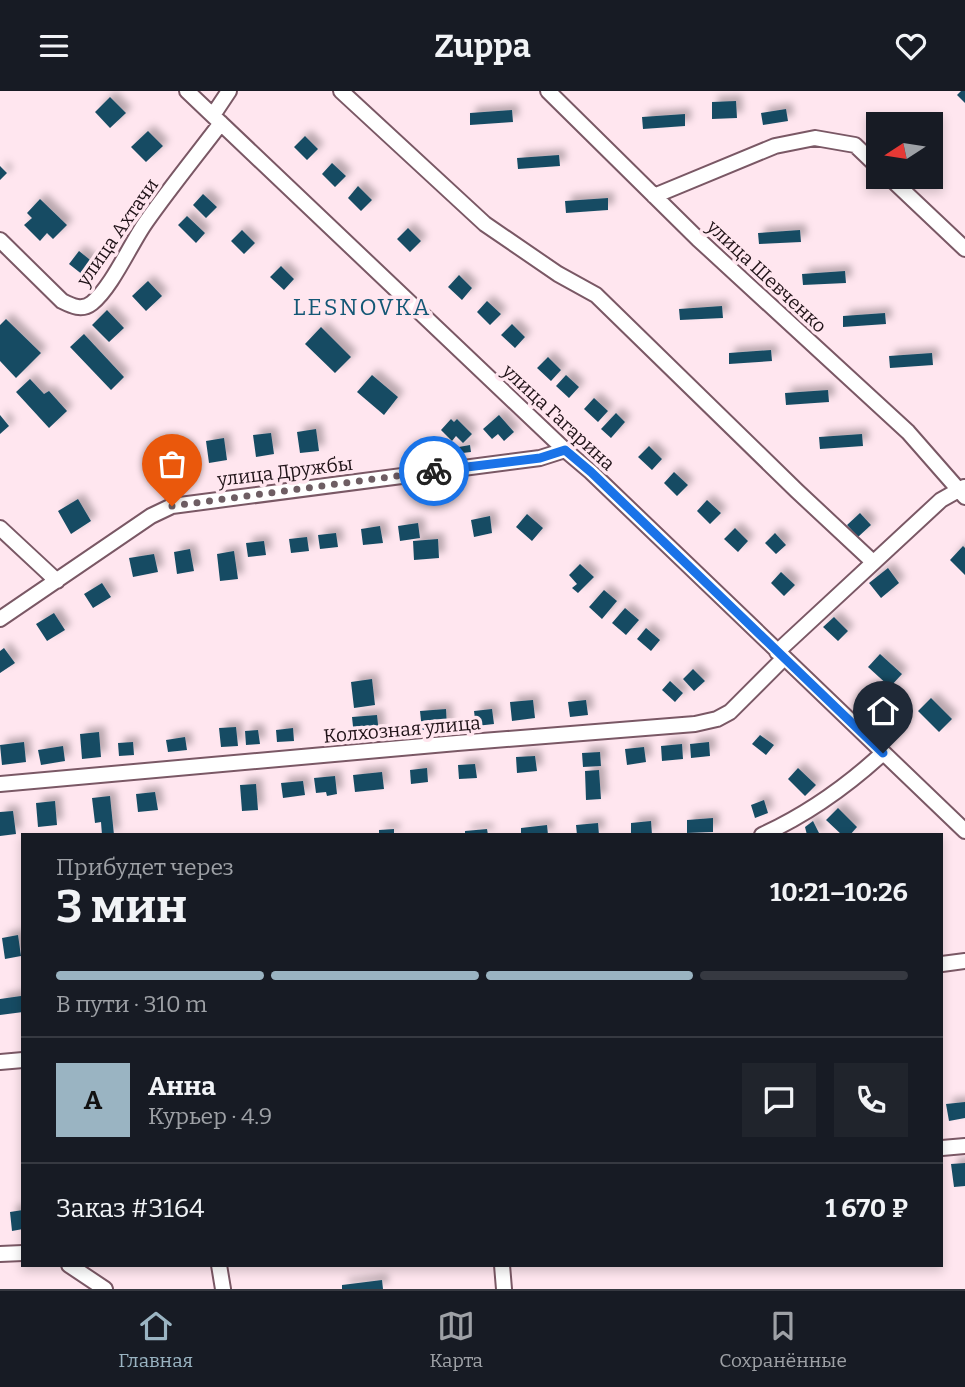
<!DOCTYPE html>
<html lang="ru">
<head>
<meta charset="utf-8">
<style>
	body { margin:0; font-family:Bitter,serif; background:#20242c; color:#f1f3f6; height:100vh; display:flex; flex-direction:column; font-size:26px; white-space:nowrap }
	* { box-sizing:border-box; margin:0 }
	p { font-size:23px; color:#9ea1a6 }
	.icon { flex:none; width:38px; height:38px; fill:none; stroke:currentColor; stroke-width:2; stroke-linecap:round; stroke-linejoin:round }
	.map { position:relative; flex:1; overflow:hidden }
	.details { position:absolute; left:21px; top:742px; width:922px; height:434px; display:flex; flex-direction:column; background:#171b24; border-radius:0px; box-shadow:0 4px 10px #0003 }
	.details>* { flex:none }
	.needle { width:46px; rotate:258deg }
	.controls { position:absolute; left:866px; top:21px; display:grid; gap:14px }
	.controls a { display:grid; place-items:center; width:77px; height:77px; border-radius:0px; background:#171b24; box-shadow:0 4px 10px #0003; font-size:35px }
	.pin { position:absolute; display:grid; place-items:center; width:60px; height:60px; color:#fff; margin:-72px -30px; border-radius:50% 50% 50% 0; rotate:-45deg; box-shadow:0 0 7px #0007 }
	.pin .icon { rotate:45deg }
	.courier { position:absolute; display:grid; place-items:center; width:70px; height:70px; margin:-35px; border:5px solid #1a73e8; border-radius:50%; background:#fff; color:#222; box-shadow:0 2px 9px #0007 }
	.summary em { font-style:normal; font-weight:700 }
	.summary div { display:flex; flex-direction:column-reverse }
	.summary { display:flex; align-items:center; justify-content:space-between; height:119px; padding:0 35px }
	h1 { font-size:46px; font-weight:700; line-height:52px }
	.bar { display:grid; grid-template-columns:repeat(4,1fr); gap:10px 7px; align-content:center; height:84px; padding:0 35px }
	.bar i { height:9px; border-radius:5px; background:#363941 }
	.bar .current { background:#9ab4c2 }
	.bar p { grid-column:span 4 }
	.line { display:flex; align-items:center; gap:18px; padding:0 35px; border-top:2px solid #363941 }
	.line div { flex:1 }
	.round { display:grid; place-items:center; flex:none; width:74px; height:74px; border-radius:0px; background:#20242c }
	header { display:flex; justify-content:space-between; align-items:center; height:91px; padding:0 35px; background:#171b24; font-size:32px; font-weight:700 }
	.dock { display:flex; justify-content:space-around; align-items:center; height:98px; border-top:2px solid #363941; background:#171b24; font-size:19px; color:#9ea1a6 }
	.dock a { display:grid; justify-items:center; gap:4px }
	.dock .current { color:#9ab4c2 }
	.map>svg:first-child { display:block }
	.building { fill:#174c64; filter:url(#shadow) }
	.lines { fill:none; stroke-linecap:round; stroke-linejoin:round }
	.minor-casing { stroke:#7a5865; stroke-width:18 }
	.minor { stroke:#fff; stroke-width:14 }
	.done { stroke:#6e5d63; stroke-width:7; stroke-dasharray:0 12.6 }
	.route { stroke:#1a73e8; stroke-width:9 }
	.labels { text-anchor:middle; stroke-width:7; stroke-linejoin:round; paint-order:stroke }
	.street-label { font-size:19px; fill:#201318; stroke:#ffe6ef }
	.quarter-label { font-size:23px; letter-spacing:2px; fill:#135775; stroke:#ffe6ef }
</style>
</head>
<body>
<header><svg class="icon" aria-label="menu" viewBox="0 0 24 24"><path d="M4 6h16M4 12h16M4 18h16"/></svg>Zuppa<svg class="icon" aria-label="heart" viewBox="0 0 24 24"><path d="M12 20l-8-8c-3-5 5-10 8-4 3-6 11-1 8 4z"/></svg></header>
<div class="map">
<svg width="965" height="1198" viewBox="0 0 965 1198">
	<defs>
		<filter id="shadow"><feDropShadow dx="6" dy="-6" stdDeviation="3.5" flood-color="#0004"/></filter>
	</defs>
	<rect width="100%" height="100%" fill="#ffe6ef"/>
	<!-- building -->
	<path class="building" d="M961 0H965V12L957 4Z
		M110 6 126 22 110 37 95 21Z
		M736 10 737 27 712 28V11Z
		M786 18 788 30 763 34 761 22Z
		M512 19 513 31 470 34V22Z
		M685 23V35L643 38 642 26Z
		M148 40 163 55 146 71 131 56Z
		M305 45 318 58 307 69 294 56Z
		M559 64 560 75 518 78 517 67Z
		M332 72 346 85 335 96 322 83Z
		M0 75 7 82 0 89Z
		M358 95 372 109 361 120 348 107Z
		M203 103 217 116 206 127 193 114Z
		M608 107V119L566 122 565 110Z
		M40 108 67 134 53 148 47 142 40 150 24 134 32 127 27 122Z
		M187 125 205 142 196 152 178 134Z
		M408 137 421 150 410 161 397 148Z
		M242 139 255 152 244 163 231 150Z
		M800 139 801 151 759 153 758 142Z
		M79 160 94 172 83 184 69 173Z
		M281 175 294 188 284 199 270 186Z
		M845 180 846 192 803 194 802 183Z
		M459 184 472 197 462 209 448 196Z
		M148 190 162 205 146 220 132 205Z
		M487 210 501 223 490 234 477 221Z
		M722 215 723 227 680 229 679 218Z
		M107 219 124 237 109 251 92 234Z
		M885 222 886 233 843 236V225Z
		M6 228 41 262 16 287 0 270V234Z
		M512 233 525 246 515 257 501 244Z
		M321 236 351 266 335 282 305 253Z
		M84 243 124 286 111 299 70 256Z
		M771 259 772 270 729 273V262Z
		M932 262 933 274 890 277 889 265Z
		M548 266 561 279 551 290 537 277Z
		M372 284 398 306 384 324 357 301Z
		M566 284 579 296 569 307 556 295Z
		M30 288 44 303 49 300 67 320 49 337 16 301Z
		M828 299 829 311 786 314 785 302Z
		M594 307 608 320 598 331 584 318Z
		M616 322 625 331 611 347 601 338Z
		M0 324 9 335 0 343Z
		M499 324 514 341 504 350 498 343 492 348 483 338Z
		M451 328 454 331 457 328 472 343 463 352 456 345 452 350 441 339Z
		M316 338 319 360 300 362 297 341Z
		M271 342 274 363 256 366 253 344Z
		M862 343 863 355 820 358 819 346Z
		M224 347 227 369 209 372 206 350Z
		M470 354 471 361 454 363 453 357Z
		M649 355 662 368 652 379 638 366Z
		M183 357 187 378 168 381 165 359Z
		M674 381 688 394 677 405 664 392Z
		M78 408 91 430 71 443 58 420Z
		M707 409 721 422 710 433 697 420Z
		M860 422 871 434 858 446 847 434Z
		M527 423 543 437 532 450 516 436Z
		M490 425 492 442 474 446 471 429Z
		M418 432 420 447 400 450 398 435Z
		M380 435 383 452 363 454 361 438Z
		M735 437 748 450 738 461 724 448Z
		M336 442 338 456 320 458 318 444Z
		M775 442 786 454 776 463 765 452Z
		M307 446 309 460 291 462 289 448Z
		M438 448 439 467 414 469 413 450Z
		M264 450 266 464 248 466 246 452Z
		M963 455 965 457V484L950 469Z
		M190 458 194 480 177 483 174 461Z
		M234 460 238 488 220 490 217 463Z
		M154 463 158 481 133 486 129 467Z
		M580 473 594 486 578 502 572 497 577 493 569 484Z
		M888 477 899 492 881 507 869 492Z
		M781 481 795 494 784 505 771 492Z
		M102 492 111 506 93 517 84 503Z
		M604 499 617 510 602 528 589 516Z
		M625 517 639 529 626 544 612 532Z
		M54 522 65 539 47 550 36 533Z
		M834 526 848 540 838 550 823 536Z
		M646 537 660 549 651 560 637 548Z
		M4 557 15 572 0 582V560Z
		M880 563 902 583 890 596 868 576Z
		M693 578 705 590 694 600 683 588Z
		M372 588 375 614 354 617 351 591Z
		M670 590 683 602 675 611 662 599Z
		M931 607 952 628 939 641 918 620Z
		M533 609 535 627 512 630 510 611Z
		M586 609 588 624 570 626 568 611Z
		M446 618 447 637 422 639 420 620Z
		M492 618 494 633 476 635 474 620Z
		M377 624 379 643 354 645 352 626Z
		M236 636 238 655 221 656 219 637Z
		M293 637 294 650 277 651 276 639Z
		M258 639 260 653 246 654 245 640Z
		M99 641 101 666 82 668 80 643Z
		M760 644 774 654 766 664 752 653Z
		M185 646 187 659 168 661 166 649Z
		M24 651 26 671 2 674 0 654Z
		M133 651 134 664 119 665 118 652Z
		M709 651 710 665 691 667 690 653Z
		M682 653 683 668 662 670 661 655Z
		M63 655 65 670 41 674 38 659Z
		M644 656 646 671 627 674 625 658Z
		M600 661 601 675 583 676 582 662Z
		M535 665 537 680 517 682 516 666Z
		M475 673 477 687 459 688 458 674Z
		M427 677 428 691 411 693 410 679Z
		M798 677 816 694 805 705 788 688Z
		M599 679 601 708 586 709 585 680Z
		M382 681 384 698 355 701 353 684Z
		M335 685 337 703 327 705 326 701 316 702 314 687Z
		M303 690 305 704 283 707 281 692Z
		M256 693 258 719 242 720 240 694Z
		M155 701 158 719 138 721 136 703Z
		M110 705 114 744H102L101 731 95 732 92 707Z
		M764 709 768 722 755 727 751 714Z
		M55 710 57 734 38 736 36 712Z
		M838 717 857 736 850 744H842L826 729Z
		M13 720 16 743 0 745V721Z
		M713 727V741L687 742V729Z
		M651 730 652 744H631V732Z
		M813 730 820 744H807L805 736Z
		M598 732 599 744H577L576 734Z
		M547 734 548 744H521V737Z
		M394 738V744H379V739Z
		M487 738 488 744H465V740Z
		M18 844 21 865 5 868 2 847Z
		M21 905 23 921 0 924V908Z
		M965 1011V1027L949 1030 946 1013Z
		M965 1072V1095L954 1096 951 1073Z
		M23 1119V1138L12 1140 10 1121Z
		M382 1189 383 1198H342V1194Z"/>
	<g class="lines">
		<!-- minor casing -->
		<g class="minor-casing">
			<path id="minor" d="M187 0 565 359 591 381 965 740
				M341 0 485 133 558 183 596 204 797 400 873 471
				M548 0 698 148 908 341 965 406
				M213 24 229 0
				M889 86 965 158
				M654 105 775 55 815 47 855 54 878 76
				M0 149 62 210C72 215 82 220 92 212 112 196 131 152 146 131 170 97 196 65 221 32
				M0 437 57 490
				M0 528 151 425 172 415 540 367 565 359
				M777 561 941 409 964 396
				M0 693 457 652 695 633 717 628 730 621 784 567
				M762 744C806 724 847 695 883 662
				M942 873 965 870
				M0 971 23 969
				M942 1057 965 1055
				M0 1163 23 1162
				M69 1174 105 1198
				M219 1174 223 1198
				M502 1174 504 1198"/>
		</g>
		<!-- minor -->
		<use href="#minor" class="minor"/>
	</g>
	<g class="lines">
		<!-- done -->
		<path class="done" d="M172 415 434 380"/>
		<!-- route -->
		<path class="route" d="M434 380 540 367 565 359 591 381 883 662"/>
	</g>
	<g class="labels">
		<!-- street labels -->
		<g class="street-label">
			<text transform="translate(117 141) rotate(-55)" y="7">улица Ахтачи</text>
			<text transform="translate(767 185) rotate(43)" y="7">улица Шевченко</text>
			<text transform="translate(559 326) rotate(43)" y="7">улица Гагарина</text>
			<text transform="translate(285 380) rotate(-7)" y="7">улица Дружбы</text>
			<text transform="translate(402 638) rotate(-5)" y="7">Колхозная улица</text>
		</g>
		<!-- quarter labels -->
		<g class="quarter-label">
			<text x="362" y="224">LESNOVKA</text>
		</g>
	</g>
</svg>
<div class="controls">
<a><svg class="needle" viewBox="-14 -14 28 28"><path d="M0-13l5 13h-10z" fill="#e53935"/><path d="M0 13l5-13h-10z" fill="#9ea1a6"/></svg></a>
</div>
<div class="pin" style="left:172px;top:415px;background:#ea580c"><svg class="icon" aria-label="bag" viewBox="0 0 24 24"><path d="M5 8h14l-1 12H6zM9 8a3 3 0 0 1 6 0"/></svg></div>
<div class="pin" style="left:883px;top:662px;background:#1f2937"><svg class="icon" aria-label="home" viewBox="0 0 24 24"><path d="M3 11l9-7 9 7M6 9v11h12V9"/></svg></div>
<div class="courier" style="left:434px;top:380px"><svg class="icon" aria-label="bike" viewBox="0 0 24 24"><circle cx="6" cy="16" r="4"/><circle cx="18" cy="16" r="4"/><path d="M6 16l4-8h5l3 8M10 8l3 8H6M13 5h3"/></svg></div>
<section class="details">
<div class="summary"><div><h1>3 мин</h1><p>Прибудет через</p></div><em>10:21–10:26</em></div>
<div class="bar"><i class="current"></i><i class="current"></i><i class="current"></i><i></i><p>В пути · 310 m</p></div>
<div class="line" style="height:126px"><b class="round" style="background:#9ab4c2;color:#111">А</b><div><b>Анна</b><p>Курьер · 4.9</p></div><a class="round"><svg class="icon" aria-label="chat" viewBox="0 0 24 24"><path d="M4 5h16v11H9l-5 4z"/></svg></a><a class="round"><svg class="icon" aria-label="phone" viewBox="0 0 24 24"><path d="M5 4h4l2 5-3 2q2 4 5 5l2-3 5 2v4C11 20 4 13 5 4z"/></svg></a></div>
<div class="line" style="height:91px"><div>Заказ #3164</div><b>1 670 ₽</b></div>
</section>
</div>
<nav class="dock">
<a class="current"><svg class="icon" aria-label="home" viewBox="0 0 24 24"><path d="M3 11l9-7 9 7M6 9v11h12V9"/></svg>Главная</a>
<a><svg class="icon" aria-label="map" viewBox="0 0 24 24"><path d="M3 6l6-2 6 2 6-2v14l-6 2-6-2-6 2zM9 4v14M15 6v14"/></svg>Карта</a>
<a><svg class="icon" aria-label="saved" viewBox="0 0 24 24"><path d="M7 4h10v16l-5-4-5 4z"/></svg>Сохранённые</a>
</nav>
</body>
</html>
